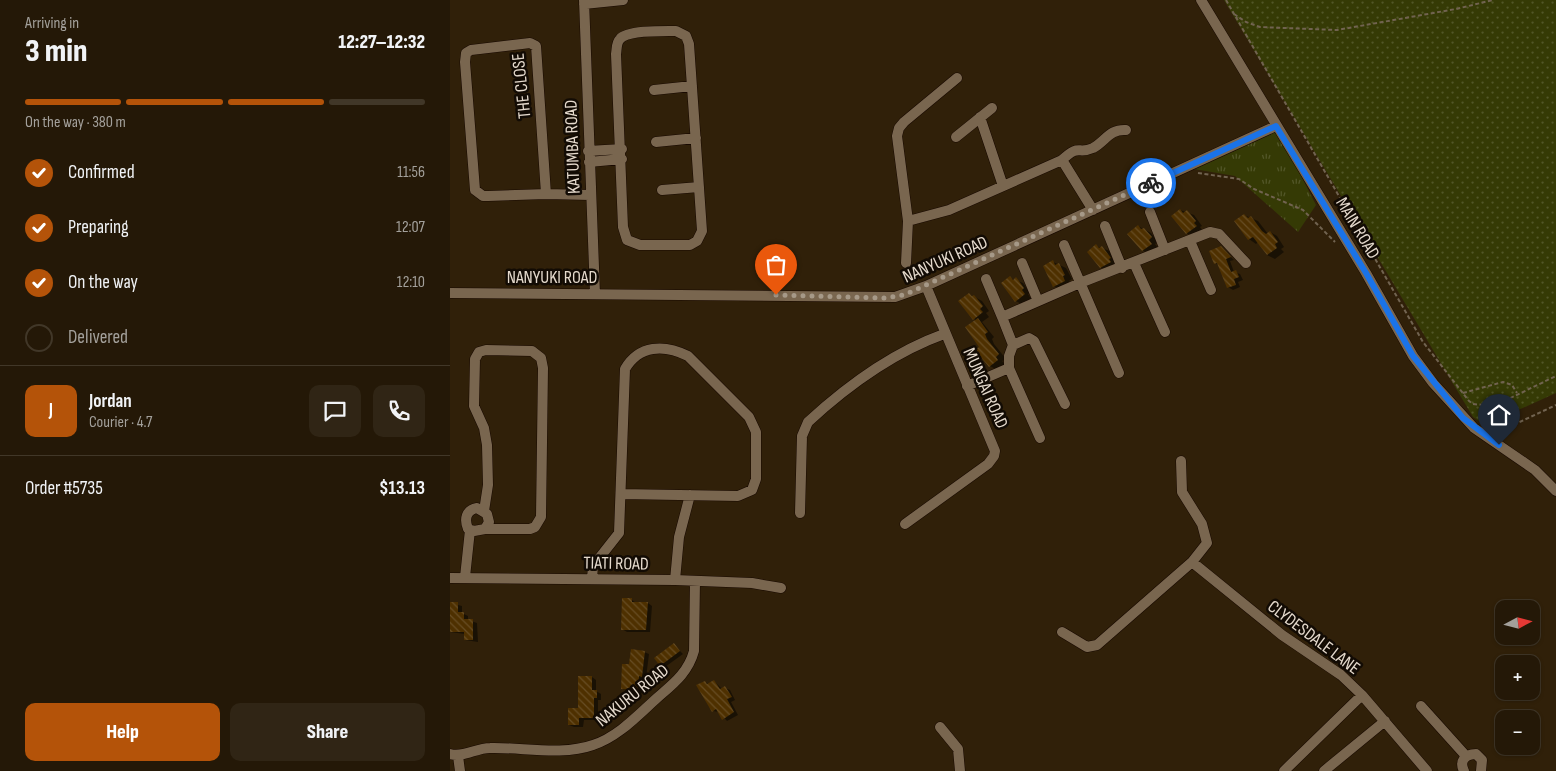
<!DOCTYPE html>
<html lang="en">
<head>
<meta charset="utf-8">
<style>
	body { margin:0; font-family:"Sofia Sans Condensed",sans-serif; background:#302515; color:#f1f3f6; height:100vh; display:flex; flex-direction:column; font-size:19px; white-space:nowrap }
	* { box-sizing:border-box; margin:0 }
	p { font-size:16px; color:#a3a09b }
	.icon { flex:none; width:28px; height:28px; fill:none; stroke:currentColor; stroke-width:2; stroke-linecap:round; stroke-linejoin:round }
	.map { position:relative; flex:1; overflow:hidden }
	.side { display:flex; flex-direction:column; background:#241807; width:450px }
	.side>* { flex:none }
	.needle { width:32px; rotate:83deg }
	.buttons { position:absolute; left:1045px; top:600px; display:grid; gap:10px }
	.buttons a { display:grid; place-items:center; width:45px; height:45px; border-radius:10px; background:#241807; box-shadow:0 1px 4px #0004,0 0 0 1px #413728; font-size:25px }
	.pin { position:absolute; display:grid; place-items:center; width:42px; height:42px; color:#fff; margin:-51px -21px; border-radius:50% 50% 50% 0; rotate:-45deg; box-shadow:0 0 5px #0007 }
	.pin .icon { rotate:45deg }
	.courier { position:absolute; display:grid; place-items:center; width:50px; height:50px; margin:-25px; border:4px solid #1a73e8; border-radius:50%; background:#fff; color:#222; box-shadow:0 1px 6px #0007 }
	.headline em { font-style:normal; font-weight:800 }
	.headline div { display:flex; flex-direction:column-reverse }
	.headline { display:flex; align-items:center; justify-content:space-between; height:85px; padding:0 25px }
	h1 { font-size:32px; font-weight:800; line-height:38px }
	.bar { display:grid; grid-template-columns:repeat(4,1fr); gap:8px 5px; align-content:center; height:60px; padding:0 25px }
	.bar i { height:6px; border-radius:4px; background:#413728 }
	.bar .current { background:#b45309 }
	.bar p { grid-column:span 4 }
	.line { display:flex; align-items:center; gap:12px; padding:0 25px; border-top:1px solid #413728 }
	.line div { flex:1 }
	.round { display:grid; place-items:center; flex:none; width:52px; height:52px; border-radius:10px; background:#302515 }
	ol { padding:0 25px; list-style:none }
	li { display:flex; align-items:center; gap:15px; height:55px }
	li p { margin-inline-start:auto }
	li .icon { padding:5px; border-radius:50%; background:#b45309; color:#fff; stroke-width:4 }
	li:last-child { color:#a3a09b }
	li i { width:28px; height:28px; border:2px solid #413728; border-radius:50% }
	.primary-button { display:flex; gap:10px; margin-top:auto; padding:10px 25px }
	.primary-button a { flex:1; height:58px; border-radius:10px; background:#b45309; color:#fff; font-size:20px; font-weight:800; line-height:58px; text-align:center }
	.primary-button a+a { background:#302515; color:#f1f3f6 }
	main { display:flex; flex:1; min-height:0 }
	.map>svg:first-child { display:block }
	.grass { fill:url(#grass-dots) }
	.park { fill:url(#park-tufts) }
	.shadow { fill:#0007 }
	.building { fill:url(#building-back-hatch) }
	.lines { fill:none; stroke-linecap:round; stroke-linejoin:round }
	.minor-casing { stroke:#180900; stroke-width:11 }
	.path { stroke:#716350; stroke-width:2; stroke-dasharray:4 2.5; stroke-linecap:butt }
	.minor { stroke:#79664f; stroke-width:10 }
	.done { stroke:#a69988; stroke-width:5; stroke-dasharray:0 9 }
	.route { stroke:#1a73e8; stroke-width:6 }
	.labels { text-anchor:middle; stroke-width:5; stroke-linejoin:round; paint-order:stroke }
	.street-label { font-size:18px; fill:#e5dacd; stroke:#120b04 }
</style>
</head>
<body>
<main>
<section class="side">
<div class="headline"><div><h1>3 min</h1><p>Arriving in</p></div><em>12:27–12:32</em></div>
<div class="bar"><i class="current"></i><i class="current"></i><i class="current"></i><i></i><p>On the way · 380 m</p></div>
<ol>
<li><svg class="icon" aria-label="check" viewBox="0 0 24 24"><path d="M5 12l5 5 9-10"/></svg>Confirmed<p>11:56</p></li>
<li><svg class="icon" aria-label="check" viewBox="0 0 24 24"><path d="M5 12l5 5 9-10"/></svg>Preparing<p>12:07</p></li>
<li><svg class="icon" aria-label="check" viewBox="0 0 24 24"><path d="M5 12l5 5 9-10"/></svg>On the way<p>12:10</p></li>
<li><i></i>Delivered</li>
</ol>
<div class="line" style="height:90px"><b class="round" style="background:#b45309;color:#fff">J</b><div><b>Jordan</b><p>Courier · 4.7</p></div><a class="round"><svg class="icon" aria-label="chat" viewBox="0 0 24 24"><path d="M4 5h16v11H9l-5 4z"/></svg></a><a class="round"><svg class="icon" aria-label="phone" viewBox="0 0 24 24"><path d="M5 4h4l2 5-3 2q2 4 5 5l2-3 5 2v4C11 20 4 13 5 4z"/></svg></a></div>
<div class="line" style="height:65px"><div>Order #5735</div><b>$13.13</b></div>
<div class="primary-button"><a>Help</a><a>Share</a></div>
</section>
<div class="map">
<svg width="1106" height="771" viewBox="0 0 1106 771">
	<defs>
		<pattern id="grass-dots" width="8" height="8" patternUnits="userSpaceOnUse" patternTransform="scale(1.25)"><rect width="8" height="8" fill="#353a05"/><path d="M2 2h.1M6 6h.1" fill="none" stroke="#525628" stroke-width="1.8" stroke-linecap="round"/></pattern>
		<pattern id="park-tufts" width="24" height="20" patternUnits="userSpaceOnUse" patternTransform="scale(1.25)"><rect width="24" height="20" fill="#353a05"/><path d="M3 7l-1-3M5 7V3M7 7l1-3M15 17l-1-3M17 17v-4M19 17l1-3" fill="none" stroke="#525628"/></pattern>
		<pattern id="building-back-hatch" width="6" height="6" patternUnits="userSpaceOnUse" patternTransform="scale(1.25)"><rect width="6" height="6" fill="#4e3000"/><path d="M-1 5l2 2M0 0l6 6M5-1l2 2" fill="none" stroke="#674d24"/></pattern>
	</defs>
	<rect width="100%" height="100%" fill="#302009"/>
	<!-- grass -->
	<path class="grass" d="M774 0H1106V393L1035 425 1023 417Z"/>
	<!-- park -->
	<path class="park" d="M817 133H825L832 139 866 205 848 232 785 176 744 169Z"/>
	<!-- shadow -->
	<path class="shadow" d="M730 210 744 215 752 226 750 227 753 231 744 237 736 233Z
		M794 215 808 221 818 234 820 232 827 236 834 247 831 249 834 252 825 259 817 255 808 242 806 244 799 239Z
		M688 226 701 233 708 242 705 244 709 249 700 255 692 250Z
		M646 246 660 251 667 262 658 271 650 267Z
		M771 248 784 260 780 261 784 272 790 274 793 280 788 282 790 287 783 290 778 287 770 266 765 263Z
		M603 262 616 268 622 279 619 281 621 285 612 290 604 286Z
		M560 278 573 283 580 293 578 294 581 299 573 305 566 301Z
		M519 294 532 301 539 311 536 313 539 317 532 322 544 337 542 339 544 344 556 359 552 361 555 364 547 370 540 366 531 347Z
		M182 600 186 603H198L202 606 200 632H177L172 629Z
		M0 603 12 606V613L18 616V620L27 623 28 642 15 640V634L0 632Z
		M224 645 233 654 215 667 211 665Z
		M194 652 199 654 196 678H193L192 693 176 691 172 689 180 666Z
		M142 677 146 680V691L151 694V700H148V720H134L133 727H124L119 725 129 710Z
		M264 681 272 689 275 688 280 690 285 700 281 702 288 715 277 721 269 712 263 711 255 682 259 684Z"/>
	<!-- building -->
	<path class="building" d="M730 209 733 213 737 210 746 221 744 223 747 226 736 234 721 216Z
		M794 214 798 218 801 216 812 231 816 234 820 231 828 242 825 244 827 248 817 255 803 237 798 240 784 221Z
		M688 225 691 229 694 228 702 237 699 240 702 244 692 251 677 234Z
		M646 244 649 248 652 246 661 258 659 259 661 262 650 268 637 252Z
		M771 246 781 257 776 259 781 272 786 270 789 277 784 279 786 285 777 288 767 263 764 264 759 251Z
		M603 260 605 265 609 263 615 275 613 276 615 281 603 287 593 266Z
		M560 276 563 280 566 277 574 288 572 290 575 294 565 302 551 283Z
		M519 293 522 296 524 295 533 306 530 309 533 312 523 320 508 301Z
		M528 318 538 332 535 334 537 339 549 354 546 357 548 360 539 367 525 350 529 347 515 327Z
		M172 598H182V602H198L196 630H171Z
		M0 602H8V612H14V619H23V640H14V632H0Z
		M224 643 230 651 210 666 204 658Z
		M181 649 195 651 192 677 189 676 188 691 171 689 172 664H179Z
		M128 676H142V690H147V698H144V718H129V725H118V708H128Z
		M264 680 270 689 275 686 282 697 277 699 284 712 272 720 266 709 262 712 246 685 255 681 257 684Z"/>
	<g class="lines">
		<!-- minor casing -->
		<g class="minor-casing">
			<path id="minor" d="M134 0 145 294
				M751 0 916 273 963 356 983 383 1024 428 1085 470 1106 491
				M134 4 173 0
				M226 31 236 36 239 44 252 231 247 241 240 245H190L177 240 173 227 166 54C167 49 166 43 170 39 177 30 215 31 226 31Z
				M507 78 454 122 449 128 447 136 458 221 499 210 612 160C630 143 627 155 643 148 656 141 659 129 676 130
				M204 90 242 86
				M530 117 553 186
				M506 137 542 108
				M206 142 246 138
				M138 151 172 149
				M612 160 643 210
				M139 162 172 159
				M212 190 249 187
				M96 194 86 46 80 43 21 50 16 53 15 62 25 190 33 196H38L96 194 140 195
				M700 212 715 250
				M655 226 672 268
				M740 241 761 290
				M614 245 669 373
				M456 263 458 221
				M572 263 588 301
				M684 263 715 332
				M536 279 552 317
				M0 293 445 297 476 286 826 126
				M563 345 579 338 584 341 615 404
				M559 368 590 438
				M517 386 559 368V356L563 345 552 317 630 283 760 232 769 234 796 263
				M34 511 38 485 37 445 34 428 24 406 25 359 29 352 36 350 82 351 91 358 93 368 91 517 85 527 80 529H35L24 531 18 529C14 519 16 510 27 508L37 514 39 522 35 529
				M350 513 352 436 358 422C397 386 444 352 494 334
				M455 524 538 464 544 456 545 451 476 286
				M742 562 832 635 891 675 912 695 977 771
				M15 577 20 530
				M0 578 225 580 302 583 331 588
				M142 579 143 566 169 533 175 369C189 345 214 344 238 356L299 417 306 432V479L302 490 288 496 171 494
				M225 580 229 537 240 495
				M612 632 637 647 647 645 742 562 757 543 752 524 732 492 731 461
				M971 706 1016 756
				M490 727 508 749 510 771
				M0 754C13 758 26 748 40 748 72 747 112 756 143 745 168 737 188 715 207 698 223 684 238 673 244 651L245 581
				M8 756 10 771
				M834 771 912 695
				M874 771 935 721
				M1014 771C1009 761 1015 754 1026 754L1032 760 1031 771"/>
		</g>
		<!-- path -->
		<path class="path" d="M776 0 973 342 1019 401 1023 404 1044 406 1106 376
			M784 14 796 22 810 27 887 30 1006 9 1043 0
			M748 173 789 179 804 189 853 210 885 242
			M1013 393 1053 382 1062 385 1067 393
			M1046 433 1106 405"/>
		<!-- minor -->
		<use href="#minor" class="minor"/>
	</g>
	<g class="lines">
		<!-- done -->
		<path class="done" d="M326 295 435 298 454 295 701 183"/>
		<!-- route -->
		<path class="route" d="M701 183 826 126 916 273 963 356 1013 418 1049 445"/>
	</g>
	<g class="labels">
		<!-- street labels -->
		<g class="street-label">
			<text transform="translate(71 86) rotate(-96)" y="6">THE CLOSE</text>
			<text transform="translate(122 147) rotate(-92)" y="6">KATUMBA ROAD</text>
			<text transform="translate(908 228) rotate(59)" y="6">MAIN ROAD</text>
			<text transform="translate(495 259) rotate(-24)" y="6">NANYUKI ROAD</text>
			<text x="102" y="283">NANYUKI ROAD</text>
			<text transform="translate(536 388) rotate(66)" y="6">MUNGAI ROAD</text>
			<text transform="translate(166 563) rotate(1)" y="6">TIATI ROAD</text>
			<text transform="translate(864 637) rotate(37)" y="6">CLYDESDALE LANE</text>
			<text transform="translate(182 695) rotate(-39)" y="6">NAKURU ROAD</text>
		</g>
	</g>
</svg>
<div class="buttons">
<a><svg class="needle" viewBox="-14 -14 28 28"><path d="M0-13l5 13h-10z" fill="#e53935"/><path d="M0 13l5-13h-10z" fill="#a3a09b"/></svg></a>
<a>+</a>
<a>−</a>
</div>
<div class="pin" style="left:326px;top:295px;background:#ea580c"><svg class="icon" aria-label="bag" viewBox="0 0 24 24"><path d="M5 8h14l-1 12H6zM9 8a3 3 0 0 1 6 0"/></svg></div>
<div class="pin" style="left:1049px;top:445px;background:#1f2937"><svg class="icon" aria-label="home" viewBox="0 0 24 24"><path d="M3 11l9-7 9 7M6 9v11h12V9"/></svg></div>
<div class="courier" style="left:701px;top:183px"><svg class="icon" aria-label="bike" viewBox="0 0 24 24"><circle cx="6" cy="16" r="4"/><circle cx="18" cy="16" r="4"/><path d="M6 16l4-8h5l3 8M10 8l3 8H6M13 5h3"/></svg></div>
</div>
</main>
</body>
</html>
